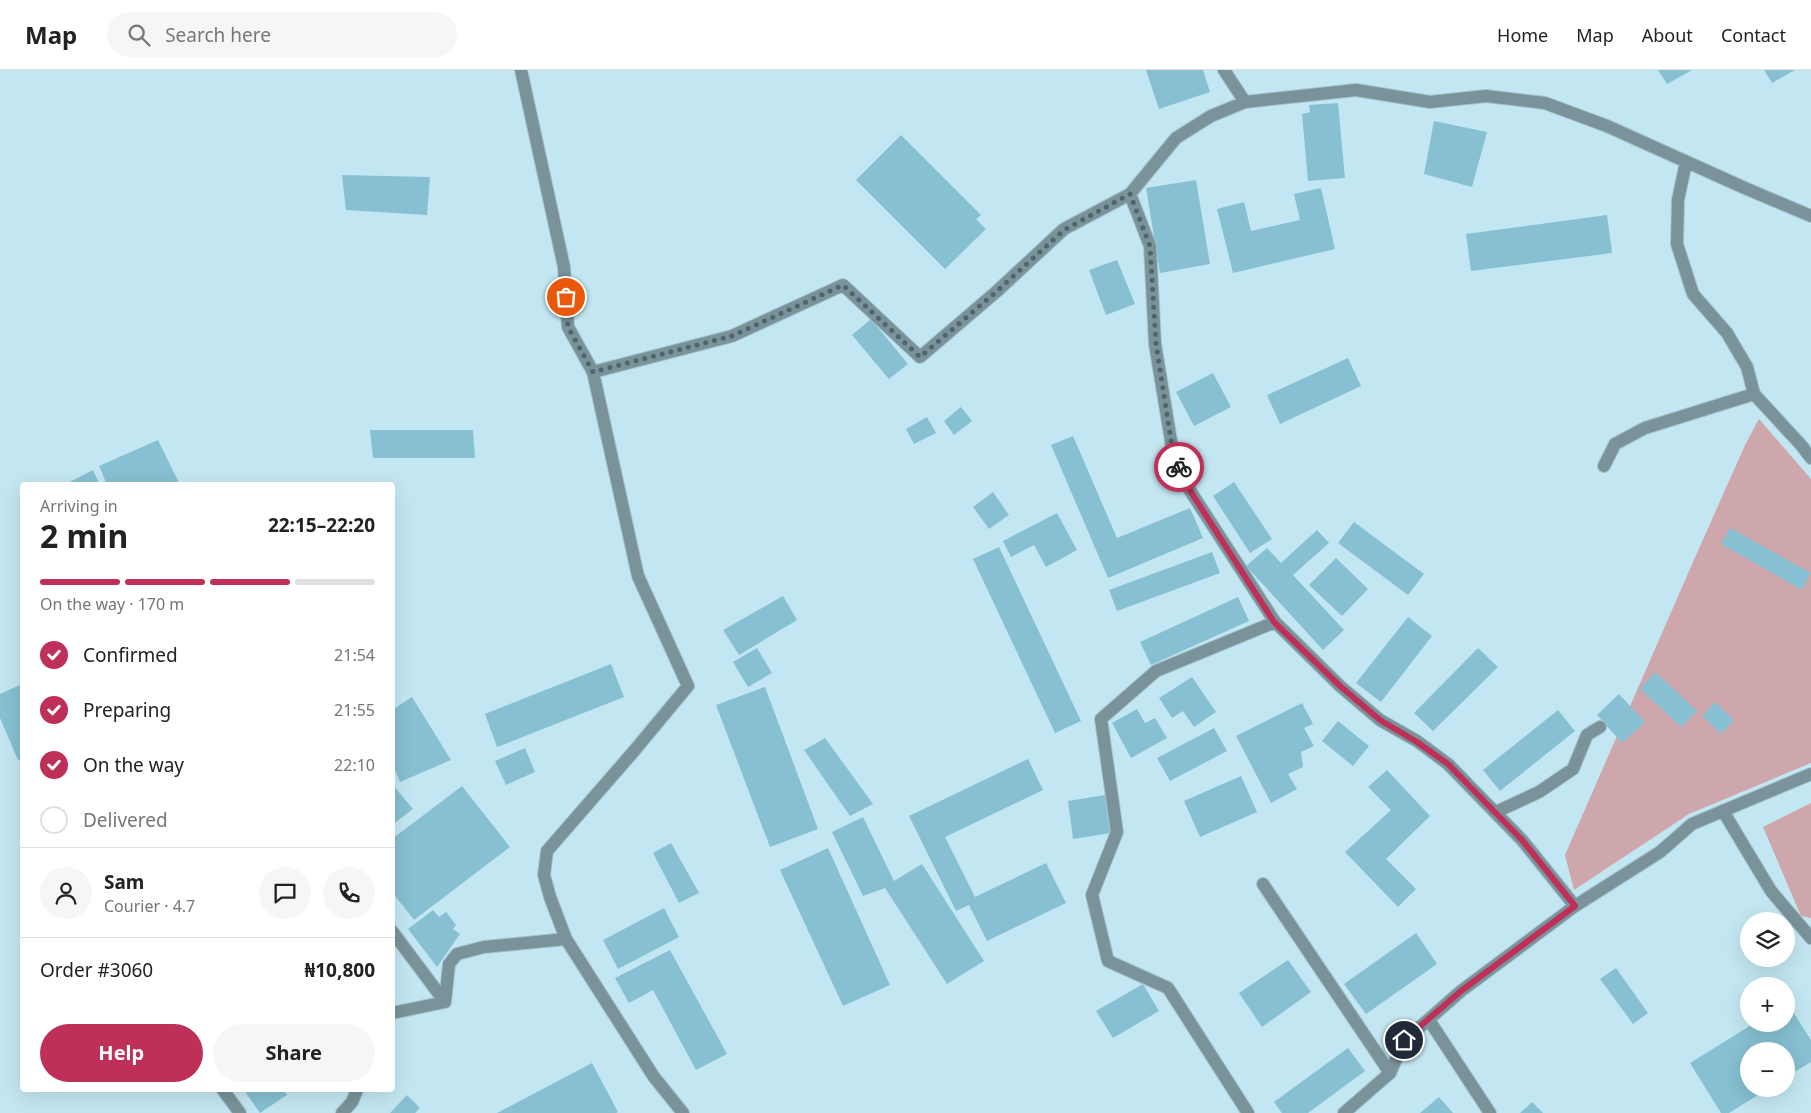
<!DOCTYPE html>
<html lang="en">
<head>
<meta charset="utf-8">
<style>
	body { margin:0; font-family:"Noto Sans",sans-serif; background:#f6f6f6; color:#222; height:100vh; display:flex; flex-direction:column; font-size:19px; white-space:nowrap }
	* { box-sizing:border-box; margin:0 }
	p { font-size:16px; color:#767676 }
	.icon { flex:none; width:28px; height:28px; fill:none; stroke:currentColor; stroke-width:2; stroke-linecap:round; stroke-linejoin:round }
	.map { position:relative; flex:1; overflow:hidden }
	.side { position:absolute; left:20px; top:412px; width:375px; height:610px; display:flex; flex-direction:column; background:#fff; border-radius:5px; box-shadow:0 5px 20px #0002 }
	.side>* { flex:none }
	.buttons { position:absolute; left:1740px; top:842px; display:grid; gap:10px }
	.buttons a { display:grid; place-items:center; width:55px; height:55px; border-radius:50%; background:#fff; box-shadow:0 5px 20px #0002; font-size:25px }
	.pin { position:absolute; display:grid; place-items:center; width:42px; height:42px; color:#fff; margin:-21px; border:2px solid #fff; border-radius:50%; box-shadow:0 1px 5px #0007 }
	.courier { position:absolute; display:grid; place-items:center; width:50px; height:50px; margin:-25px; border:4px solid #bf3059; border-radius:50%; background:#fff; color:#222; box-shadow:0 1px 6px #0007 }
	.head em { font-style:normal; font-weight:700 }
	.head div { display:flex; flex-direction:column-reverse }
	.head { display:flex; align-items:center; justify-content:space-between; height:85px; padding:0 20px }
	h1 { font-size:32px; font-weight:700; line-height:38px }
	.bar { display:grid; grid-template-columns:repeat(4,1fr); gap:8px 5px; align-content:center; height:60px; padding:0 20px }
	.bar i { height:6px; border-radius:4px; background:#e0e0e0 }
	.bar .on { background:#bf3059 }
	.bar p { grid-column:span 4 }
	.line { display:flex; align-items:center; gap:12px; padding:0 20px; border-top:1px solid #e0e0e0 }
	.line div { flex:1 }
	.round { display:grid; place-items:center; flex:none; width:52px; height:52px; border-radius:26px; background:#f6f6f6 }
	ol { padding:0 20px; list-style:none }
	li { display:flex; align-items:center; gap:15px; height:55px }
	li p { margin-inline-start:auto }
	li .icon { padding:5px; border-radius:50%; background:#bf3059; color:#fff; stroke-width:4 }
	li:last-child { color:#767676 }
	li i { width:28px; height:28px; border:2px solid #e0e0e0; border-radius:50% }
	.primary-button { display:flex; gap:10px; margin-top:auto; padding:10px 20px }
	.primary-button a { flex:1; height:58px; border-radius:30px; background:#bf3059; color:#fff; font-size:20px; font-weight:700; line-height:58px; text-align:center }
	.primary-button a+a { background:#f6f6f6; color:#222 }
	header { display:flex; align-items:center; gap:30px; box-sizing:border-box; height:70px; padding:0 25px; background:#fff; border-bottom:1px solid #e0e0e0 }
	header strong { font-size:24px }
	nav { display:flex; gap:28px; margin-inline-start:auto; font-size:18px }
	.search { width:350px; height:45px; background:#f6f6f6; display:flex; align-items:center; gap:12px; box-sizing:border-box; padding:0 18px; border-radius:28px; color:#767676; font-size:19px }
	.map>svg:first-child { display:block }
	.green { fill:#cea7ad }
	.building { fill:#86c0d2 }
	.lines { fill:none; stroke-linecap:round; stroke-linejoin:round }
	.lane-casing { stroke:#a3c3cd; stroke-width:14 }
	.street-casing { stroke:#a3c3cd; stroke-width:14 }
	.lane { stroke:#7a9299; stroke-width:12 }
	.street { stroke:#7a9299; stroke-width:12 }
	.done { stroke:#4f656b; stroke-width:5; stroke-dasharray:0 9 }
	.route { stroke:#bf3059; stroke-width:6 }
</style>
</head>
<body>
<header>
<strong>Map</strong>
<div class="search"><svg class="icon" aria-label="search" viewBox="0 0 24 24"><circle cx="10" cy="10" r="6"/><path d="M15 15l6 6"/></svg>Search here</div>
<nav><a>Home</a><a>Map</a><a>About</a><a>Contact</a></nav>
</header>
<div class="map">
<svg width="1811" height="1043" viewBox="0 0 1811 1043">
	<rect width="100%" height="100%" fill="#c3e7f2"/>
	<!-- green -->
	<path class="green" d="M1759 349 1811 409V693L1689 744 1574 820 1565 785 1693 492 1745 375Z
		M1811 733V848L1801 846 1763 757Z"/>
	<!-- building -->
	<path class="building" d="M1146 0H1203L1210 22 1159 39Z
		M1658 0H1692L1667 14Z
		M1764 0H1795L1772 13Z
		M1338 33 1345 108 1308 111 1302 44 1310 42 1309 35Z
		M1434 51 1487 62 1472 117 1424 104Z
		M901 65 981 145 976 149 986 159 945 199 856 110Z
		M342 105 430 107 427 145 346 140Z
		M1196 110 1210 194 1160 203 1146 118Z
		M1321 118 1335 179 1233 203 1217 139 1244 132 1251 161 1300 150 1294 124Z
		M1607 145 1612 183 1471 201 1466 164Z
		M1117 190 1135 234 1106 245 1089 200Z
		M871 249 908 294 889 309 852 265Z
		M1348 288 1361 316 1280 354 1267 325Z
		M1213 303 1231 337 1194 356 1176 322Z
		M961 337 972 351 954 365 944 351Z
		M927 347 936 363 914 374 906 359Z
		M370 360H473L475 388H373Z
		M1073 366 1117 468 1190 438 1203 468 1108 508 1051 375Z
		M158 370 180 415H107L99 396Z
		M93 400 100 415H64Z
		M1234 412 1272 469 1250 483 1213 426Z
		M993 422 1009 445 989 459 973 437Z
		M1057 443 1077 480 1046 497 1034 475 1011 487 1003 471Z
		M1354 452 1424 504 1408 525 1338 473Z
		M1730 458 1811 503 1802 520 1721 474Z
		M1317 460 1329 473 1293 505 1344 560 1323 580 1246 496 1267 478 1281 493Z
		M999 477 1081 651 1055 663 973 489Z
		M1212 482 1220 503 1117 541 1109 520Z
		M1336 488 1368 519 1342 546 1309 515Z
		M783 526 797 550 739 585 723 560Z
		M1238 527 1249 551 1151 595 1140 572Z
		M1408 547 1432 566 1381 632 1356 613Z
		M757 578 772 603 748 617 733 592Z
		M1478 578 1498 597 1433 661 1414 643Z
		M611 594 624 627 497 677 485 644Z
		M1655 602 1697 641 1681 657 1640 619Z
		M1192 607 1216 642 1194 657 1183 641 1172 648 1159 628Z
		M22 614V690H18L0 648V624Z
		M765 617 818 759 770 777 716 635Z
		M1619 624 1645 652 1622 673 1597 645Z
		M412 627 451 690 400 712 392 693V640Z
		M1715 632 1734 650 1721 664 1702 646Z
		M1302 633 1313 654 1304 658 1314 676 1301 682 1303 697 1288 704 1297 719 1271 733 1236 666Z
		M1137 639 1145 653 1155 648 1167 668 1131 688 1112 653Z
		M1558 640 1575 661 1500 721 1483 700Z
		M1338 651 1369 676 1353 696 1322 671Z
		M1214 658 1227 681 1170 711 1157 688Z
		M825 668 873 734 850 746 804 680Z
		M525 678 535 702 506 715 495 691Z
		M1028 689 1043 720 945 767 975 827 1046 793 1066 833 987 871 969 835 956 841 909 746Z
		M1387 700 1430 746 1386 789 1416 819 1398 837 1345 782 1391 740 1368 717Z
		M1241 706 1257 742 1200 767 1184 731Z
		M392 714 413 739 392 755Z
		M462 716 510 777 414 850 392 822V769Z
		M1105 725 1111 763 1073 769 1068 731Z
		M863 747 894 811 922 794 984 891 947 914 885 818 863 826 832 762Z
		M671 773 699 823 679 833 653 783Z
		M828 778 890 915 843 936 780 800Z
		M664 838 679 867 618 899 603 870Z
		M433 840 439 847 446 842 456 855 453 859 460 864 437 897 408 859Z
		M1416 863 1437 894 1366 944 1344 914Z
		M670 880 727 984 696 1000 653 920 629 933 615 908Z
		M1288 890 1311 922 1262 957 1239 923Z
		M1616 898 1648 943 1633 954 1600 909Z
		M1143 914 1159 941 1113 968 1096 941Z
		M1786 931 1811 970V992L1786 1007V981H1749V1019H1768L1729 1043H1721L1690 993 1753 954H1786Z
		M1348 978 1365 1001 1308 1043H1282L1274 1032Z
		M592 993 618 1042 616 1043H497Z
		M244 1020H283L287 1025 260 1043Z
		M407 1025 420 1038 415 1043H390Z
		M1439 1027 1453 1043H1420Z
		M1532 1032 1543 1043H1520Z"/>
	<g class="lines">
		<!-- lane casing -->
		<g class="lane-casing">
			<path id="lane" d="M1754 324 1801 375 1811 388
				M1723 741 1771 821 1811 868"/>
		</g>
		<!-- street casing -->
		<g class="street-casing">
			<path id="street" d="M521 0 564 197 568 257 593 302
				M1224 0 1245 32
				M1130 124 1150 176 1155 274 1173 383 1189 419 1275 552 1340 616 1380 650 1417 671 1448 694 1522 770 1575 836
				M1604 396 1615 374 1645 358 1754 324 1747 297 1727 263 1693 224 1677 174 1678 130 1686 92
				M1496 742 1539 722 1573 699 1587 665 1600 657
				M1263 814 1390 1003
				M392 861 445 932
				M392 943 445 932 449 894 457 884 484 877 566 869
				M1429 950 1490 1043
				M223 1020 240 1043
				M342 1043 352 1032 357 1020
				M683 1043 654 1007 566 869 550 827 544 805 547 781 634 681 688 616 638 506 593 302 732 266 843 215 920 287 996 222 1064 159 1130 124 1176 68 1211 46 1245 32 1356 20 1430 32 1486 26 1545 33 1607 56 1747 119 1811 146
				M1248 1043 1168 918 1108 891 1092 825 1117 762 1101 649 1156 601 1275 552
				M1344 1043 1390 1003 1404 971 1461 921 1575 836 1660 782 1692 754 1811 704"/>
		</g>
		<!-- lane -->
		<use href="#lane" class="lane"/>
		<!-- street -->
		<use href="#street" class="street"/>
	</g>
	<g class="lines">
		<!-- done -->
		<path class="done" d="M566 227 568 257 593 302 732 266 843 215 920 287 996 222 1064 160 1130 124 1150 176 1156 274 1173 383 1179 397"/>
		<!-- route -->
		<path class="route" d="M1179 397 1189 419 1274 552 1340 616 1380 650 1417 672 1448 694 1522 770 1575 836 1461 921 1404 970"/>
	</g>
</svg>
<div class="buttons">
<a><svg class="icon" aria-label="layers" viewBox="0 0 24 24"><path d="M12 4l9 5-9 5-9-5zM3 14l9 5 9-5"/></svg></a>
<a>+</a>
<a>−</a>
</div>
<div class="pin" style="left:566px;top:227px;background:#ea580c"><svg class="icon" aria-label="bag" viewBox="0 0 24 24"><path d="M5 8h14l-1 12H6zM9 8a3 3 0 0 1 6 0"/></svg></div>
<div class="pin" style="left:1404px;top:970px;background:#1f2937"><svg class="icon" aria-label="home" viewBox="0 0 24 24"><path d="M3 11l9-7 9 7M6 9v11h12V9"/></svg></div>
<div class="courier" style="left:1179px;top:397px"><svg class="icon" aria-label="bike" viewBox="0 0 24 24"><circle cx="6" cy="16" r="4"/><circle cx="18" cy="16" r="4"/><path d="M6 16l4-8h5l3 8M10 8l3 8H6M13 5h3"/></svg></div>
<section class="side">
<div class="head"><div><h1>2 min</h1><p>Arriving in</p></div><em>22:15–22:20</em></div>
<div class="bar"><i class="on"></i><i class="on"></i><i class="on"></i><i></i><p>On the way · 170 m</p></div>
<ol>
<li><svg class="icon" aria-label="check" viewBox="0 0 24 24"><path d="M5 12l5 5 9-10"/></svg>Confirmed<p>21:54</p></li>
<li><svg class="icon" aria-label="check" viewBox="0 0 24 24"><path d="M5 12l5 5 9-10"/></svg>Preparing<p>21:55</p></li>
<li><svg class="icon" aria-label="check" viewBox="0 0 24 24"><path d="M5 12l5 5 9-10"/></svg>On the way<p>22:10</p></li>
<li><i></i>Delivered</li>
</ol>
<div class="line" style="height:90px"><a class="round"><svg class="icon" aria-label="person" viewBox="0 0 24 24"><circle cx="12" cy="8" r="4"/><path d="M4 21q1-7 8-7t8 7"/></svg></a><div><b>Sam</b><p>Courier · 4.7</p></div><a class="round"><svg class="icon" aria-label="chat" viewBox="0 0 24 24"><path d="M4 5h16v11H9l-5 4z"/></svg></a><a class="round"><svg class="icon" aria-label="phone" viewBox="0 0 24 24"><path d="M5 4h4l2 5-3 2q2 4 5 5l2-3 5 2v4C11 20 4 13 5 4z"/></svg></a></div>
<div class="line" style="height:65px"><div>Order #3060</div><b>₦10,800</b></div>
<div class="primary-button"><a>Help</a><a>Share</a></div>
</section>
</div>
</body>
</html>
